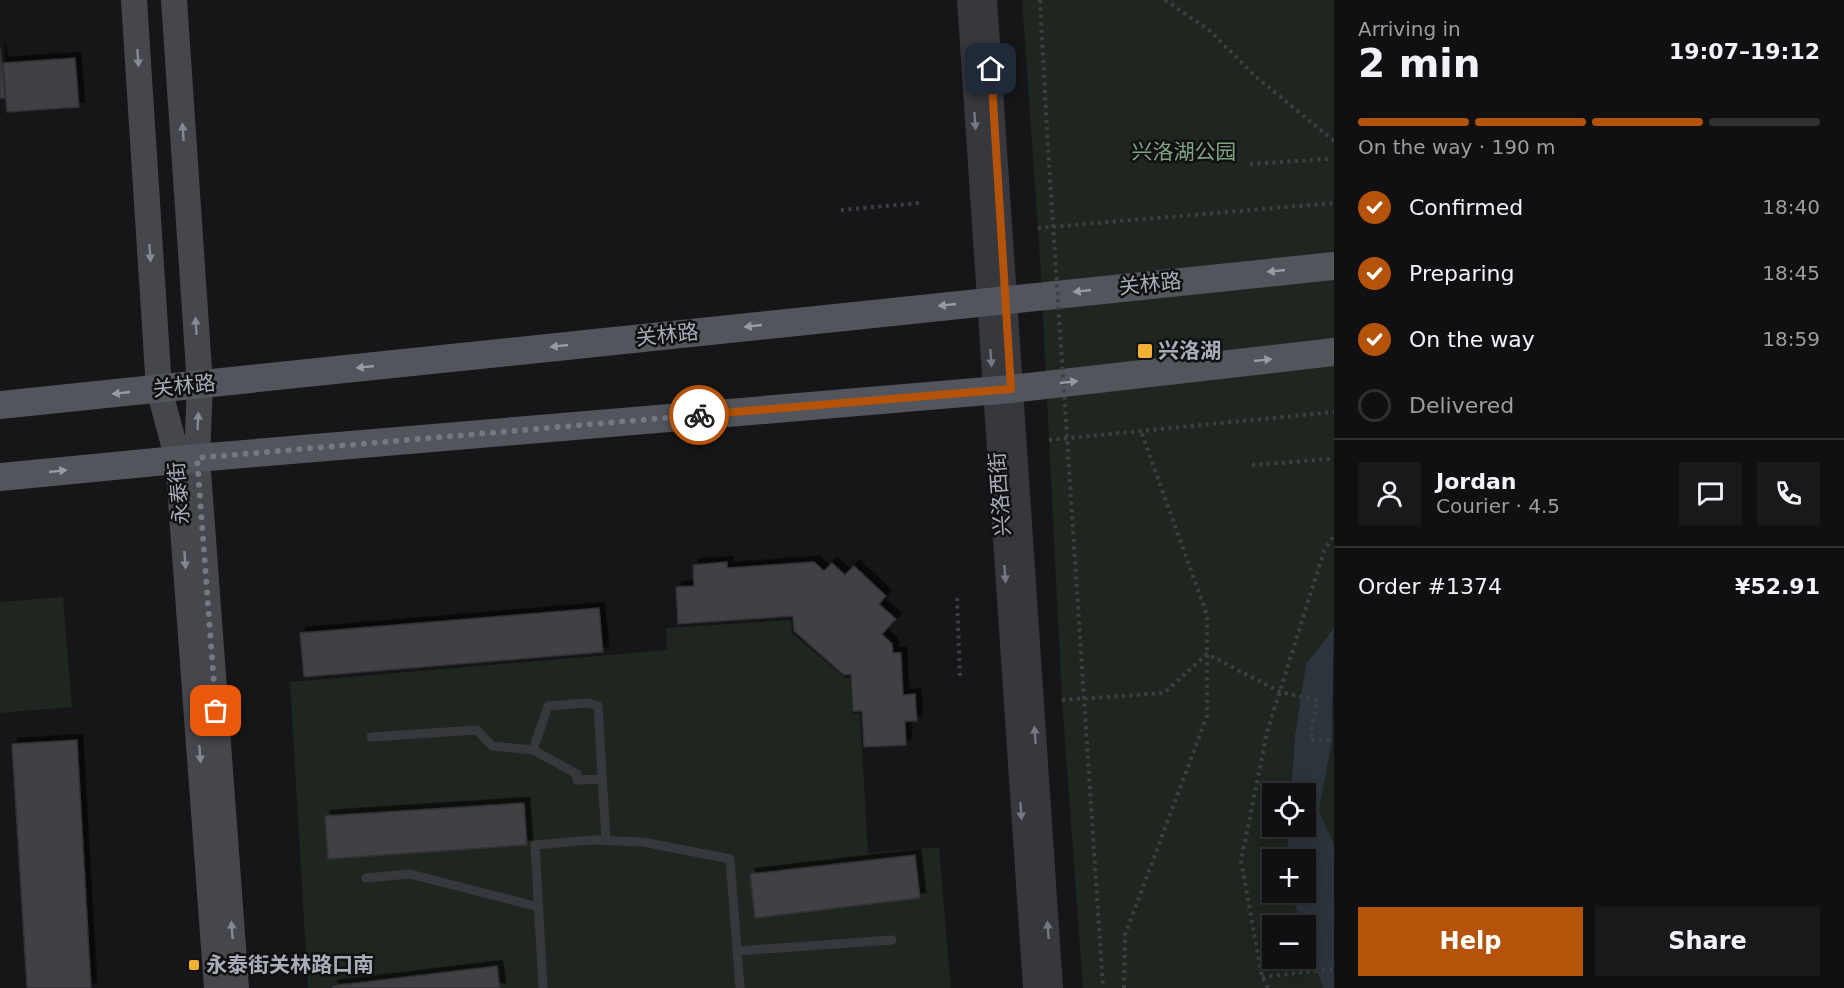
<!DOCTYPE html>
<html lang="en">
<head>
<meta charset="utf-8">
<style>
	body { margin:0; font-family:"DejaVu Sans","Noto Sans SC",sans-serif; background:#19191b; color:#f1f3f6; height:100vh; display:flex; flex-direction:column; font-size:22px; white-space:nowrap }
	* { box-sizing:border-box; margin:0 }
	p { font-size:20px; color:#9c9d9f }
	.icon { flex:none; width:33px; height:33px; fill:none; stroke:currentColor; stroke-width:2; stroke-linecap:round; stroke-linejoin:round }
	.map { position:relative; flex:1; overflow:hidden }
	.sheet { display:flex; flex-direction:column; background:#101012; width:510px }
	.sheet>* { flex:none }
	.buttons { position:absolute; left:1262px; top:783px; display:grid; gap:12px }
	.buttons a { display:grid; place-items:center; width:54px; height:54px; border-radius:0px; background:#101012; box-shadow:0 3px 15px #0003,0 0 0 2px #303032; font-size:30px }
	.pin { position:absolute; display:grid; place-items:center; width:51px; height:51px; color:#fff; margin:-26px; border-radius:12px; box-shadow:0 3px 9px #0006 }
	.courier { position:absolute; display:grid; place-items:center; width:60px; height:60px; margin:-30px; border:4px solid #b45309; border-radius:50%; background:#fff; color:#222; box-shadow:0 2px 8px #0007 }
	.headline em { font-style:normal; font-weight:700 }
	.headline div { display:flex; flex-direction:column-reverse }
	.headline { display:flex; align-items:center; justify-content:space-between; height:102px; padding:0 24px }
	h1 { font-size:39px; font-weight:700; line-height:45px }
	.bar { display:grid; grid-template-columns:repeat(4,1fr); gap:9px 6px; align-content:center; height:72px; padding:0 24px }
	.bar i { height:8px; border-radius:4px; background:#303032 }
	.bar .current { background:#b45309 }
	.bar p { grid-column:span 4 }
	.line { display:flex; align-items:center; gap:15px; padding:0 24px; border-top:2px solid #303032 }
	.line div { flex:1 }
	.round { display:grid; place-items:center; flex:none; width:63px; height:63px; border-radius:0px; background:#19191b }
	ol { padding:0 24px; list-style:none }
	li { display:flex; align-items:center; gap:18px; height:66px }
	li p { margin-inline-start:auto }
	li .icon { padding:6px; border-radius:50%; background:#b45309; color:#fff; stroke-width:4 }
	li:last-child { color:#9c9d9f }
	li i { width:33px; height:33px; border:3px solid #303032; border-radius:50% }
	.action { display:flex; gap:12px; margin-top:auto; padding:12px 24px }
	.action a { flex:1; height:69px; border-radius:0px; background:#b45309; color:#fff; font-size:24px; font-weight:700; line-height:69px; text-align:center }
	.action a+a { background:#19191b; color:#f1f3f6 }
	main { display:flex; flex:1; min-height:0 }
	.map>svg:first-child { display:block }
	.green { fill:#1e261f }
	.water { fill:#2c353c }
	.building { fill:#404145; stroke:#303034; stroke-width:1.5; filter:url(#shadow) }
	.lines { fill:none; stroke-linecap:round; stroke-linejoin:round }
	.path { stroke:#3d3f44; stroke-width:4; stroke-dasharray:3 4.5; stroke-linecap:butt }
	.service { stroke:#37383d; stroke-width:9 }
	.tertiary { stroke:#37383d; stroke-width:22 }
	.secondary { stroke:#45474d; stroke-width:26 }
	.primary { stroke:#53555c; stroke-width:28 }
	.path-bridge { stroke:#3d3f44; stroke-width:4; stroke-dasharray:3 4.5; stroke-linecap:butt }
	.oneway { fill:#858993 }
	.oneway2 { fill:#757881 }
	.oneway3 { fill:#979ba6 }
	.done { stroke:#757880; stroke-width:6; stroke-dasharray:0 10.8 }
	.route { stroke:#b45309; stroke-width:8 }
	.poi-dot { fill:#f2b134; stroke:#111113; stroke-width:2 }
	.labels { text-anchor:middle; stroke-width:5; stroke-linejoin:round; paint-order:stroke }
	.park-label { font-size:21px; fill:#7fa381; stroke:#111113 }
	.street-label { font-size:21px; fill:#a8adb8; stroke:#111113 }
	.poi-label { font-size:21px; font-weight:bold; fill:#a8adb8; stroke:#111113; text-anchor:start }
</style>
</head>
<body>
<main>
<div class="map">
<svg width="1334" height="988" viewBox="0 0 1334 988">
	<defs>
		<filter id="shadow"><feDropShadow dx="5.5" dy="-5.5" stdDeviation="0" flood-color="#0009"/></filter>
	</defs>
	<rect width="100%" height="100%" fill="#161618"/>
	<!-- green -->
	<path class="green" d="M1022 0H1334V628L1306 664 1295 735 1291 793 1272 794V826L1289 827 1286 859 1272 860V892L1290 893 1302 925 1272 926V958H1305V935L1323 988H1083L1062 700 1040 258Z
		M63 597 72 707 0 713V602Z
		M791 620 792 633 845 678H850L852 714H860L868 853 939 847 951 988H308L290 682 667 650 666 628Z
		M1334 701V844L1319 811 1332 741Z"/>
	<!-- water -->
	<path class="water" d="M1334 628 1332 741 1319 811 1334 844V988H1323L1305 935V926L1302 925 1290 893 1305 892V860L1286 859 1289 827 1305 826V794L1291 793 1295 735 1306 664Z"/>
	<!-- building -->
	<path class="building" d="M0 48 5 98H0Z
		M75 58 79 107 7 112 3 63Z
		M727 562V568L814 562 824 571 832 563 845 575 854 566 886 596 879 604 896 619 882 634 892 644 893 653H901L903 695 915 694 917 721H905L906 745 864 747 862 711H853L851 674 844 675 794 631 793 616 678 624 676 587 694 586 693 565Z
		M599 608 603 652 304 677 300 633Z
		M77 740 91 988H27L12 744Z
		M524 803 527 845 328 859 325 816Z
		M915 855 920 898 755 918 750 874Z
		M497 966 500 988H333V986Z"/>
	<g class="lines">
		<!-- path -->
		<path class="path" d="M1165 0 1209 30 1255 76 1334 141
			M1250 164 1328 159
			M841 210 919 203
			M1038 228 1334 203
			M1049 440 1334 412
			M1252 465 1330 459
			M957 598 960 676
			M1062 700 1164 693 1207 654 1280 692 1317 700 1310 740 1332 741
			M1124 988 1125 935 1207 716V615L1141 431
			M1268 988 1262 977 1241 861 1267 732 1324 551 1334 535"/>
		<!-- service -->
		<path class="service" d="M371 737 477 730 492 746 533 750
			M602 779 577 780V774L533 750 548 706 588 703 598 706 606 841
			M366 878 410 874 539 907
			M737 951 892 940
			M543 988 535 845 591 840 643 842 730 859 740 988"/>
		<!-- tertiary -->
		<path class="tertiary" d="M968 0 1034 988
			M986 0 1052 988"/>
		<!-- secondary -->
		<path class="secondary" d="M134 0 159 389 178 460 217 988
			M174 0 200 385 197 458 236 988"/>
		<!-- primary -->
		<path class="primary" d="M0 405 1334 266
			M0 477 197 458 1011 389 1334 352"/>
		<!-- path-bridge -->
		<path class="path-bridge" d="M1040 0 1048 148 1103 988
			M1262 977 1334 969"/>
	</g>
	<!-- one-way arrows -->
	<defs><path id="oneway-solid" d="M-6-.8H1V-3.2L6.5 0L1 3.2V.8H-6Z" transform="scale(1.5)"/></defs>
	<g class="oneway">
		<use href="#oneway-solid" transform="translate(138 58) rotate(86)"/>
		<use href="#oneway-solid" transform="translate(183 132) rotate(-94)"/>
		<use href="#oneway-solid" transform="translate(150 253) rotate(86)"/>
		<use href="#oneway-solid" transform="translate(196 326) rotate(-94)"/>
		<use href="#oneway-solid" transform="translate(198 421) rotate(-87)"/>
		<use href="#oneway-solid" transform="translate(185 560) rotate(86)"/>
		<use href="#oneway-solid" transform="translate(200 754) rotate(86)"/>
		<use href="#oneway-solid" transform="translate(232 930) rotate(-94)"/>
	</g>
	<g class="oneway2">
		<use href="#oneway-solid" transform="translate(975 121) rotate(86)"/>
		<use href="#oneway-solid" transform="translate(991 358) rotate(86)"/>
		<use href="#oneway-solid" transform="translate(1005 574) rotate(86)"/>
		<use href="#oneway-solid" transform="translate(1035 735) rotate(-94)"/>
		<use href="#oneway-solid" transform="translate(1021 811) rotate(86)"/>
		<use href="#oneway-solid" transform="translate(1048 930) rotate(-94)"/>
	</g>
	<g class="oneway3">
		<use href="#oneway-solid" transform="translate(1276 271) rotate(174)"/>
		<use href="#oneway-solid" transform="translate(1082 291) rotate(174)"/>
		<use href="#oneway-solid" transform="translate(947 305) rotate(174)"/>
		<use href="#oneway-solid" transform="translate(753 326) rotate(174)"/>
		<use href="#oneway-solid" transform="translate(559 346) rotate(174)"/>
		<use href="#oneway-solid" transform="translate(1263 360) rotate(-6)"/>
		<use href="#oneway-solid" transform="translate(365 367) rotate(174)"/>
		<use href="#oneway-solid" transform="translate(1069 382) rotate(-6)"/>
		<use href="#oneway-solid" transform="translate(121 393) rotate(174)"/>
		<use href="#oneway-solid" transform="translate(58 471) rotate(-6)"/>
	</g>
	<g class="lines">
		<!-- done -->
		<path class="done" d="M216 711 197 458 699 415"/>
		<!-- route -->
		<path class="route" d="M699 415 1011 389 991 69"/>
	</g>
	<!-- markers -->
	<g class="poi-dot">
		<rect x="1137" y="343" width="16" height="16" rx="3"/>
		<rect x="188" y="959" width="12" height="12" rx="3"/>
	</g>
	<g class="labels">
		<!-- park labels -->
		<g class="park-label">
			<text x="1184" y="159">兴洛湖公园</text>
		</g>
		<!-- street labels -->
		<g class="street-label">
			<text transform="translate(1150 284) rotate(-6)" y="7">关林路</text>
			<text transform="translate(667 335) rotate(-6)" y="7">关林路</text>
			<text transform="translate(184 386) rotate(-6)" y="7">关林路</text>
			<text transform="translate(179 493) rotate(-95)" y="7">永泰街</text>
			<text transform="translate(1000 494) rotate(-94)" y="7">兴洛西街</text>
		</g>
		<!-- poi labels -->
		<g class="poi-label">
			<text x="1158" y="358">兴洛湖</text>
			<text x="206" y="972">永泰街关林路口南</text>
		</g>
	</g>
</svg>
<div class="buttons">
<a><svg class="icon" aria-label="locate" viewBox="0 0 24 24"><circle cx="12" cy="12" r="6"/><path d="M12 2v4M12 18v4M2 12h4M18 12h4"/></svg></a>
<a>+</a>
<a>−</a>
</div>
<div class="pin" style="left:216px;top:711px;background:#ea580c"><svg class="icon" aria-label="bag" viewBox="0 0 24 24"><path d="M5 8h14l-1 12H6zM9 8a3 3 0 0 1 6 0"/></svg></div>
<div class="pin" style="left:991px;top:69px;background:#1f2937"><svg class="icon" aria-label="home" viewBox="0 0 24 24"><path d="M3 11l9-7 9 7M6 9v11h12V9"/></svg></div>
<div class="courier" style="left:699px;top:415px"><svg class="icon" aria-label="bike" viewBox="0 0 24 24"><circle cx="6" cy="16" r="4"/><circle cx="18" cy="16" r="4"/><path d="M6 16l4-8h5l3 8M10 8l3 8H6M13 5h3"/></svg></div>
</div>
<section class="sheet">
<div class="headline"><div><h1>2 min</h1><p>Arriving in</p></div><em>19:07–19:12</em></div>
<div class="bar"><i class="current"></i><i class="current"></i><i class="current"></i><i></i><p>On the way · 190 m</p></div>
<ol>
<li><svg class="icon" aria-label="check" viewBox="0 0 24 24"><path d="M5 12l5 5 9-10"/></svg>Confirmed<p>18:40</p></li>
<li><svg class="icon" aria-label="check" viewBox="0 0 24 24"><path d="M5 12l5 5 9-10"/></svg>Preparing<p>18:45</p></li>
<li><svg class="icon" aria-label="check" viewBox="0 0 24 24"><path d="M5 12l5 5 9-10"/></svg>On the way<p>18:59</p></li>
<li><i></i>Delivered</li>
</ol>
<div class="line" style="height:108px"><a class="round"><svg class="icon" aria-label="person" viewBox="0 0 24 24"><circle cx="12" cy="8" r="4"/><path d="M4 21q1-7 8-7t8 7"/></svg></a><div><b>Jordan</b><p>Courier · 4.5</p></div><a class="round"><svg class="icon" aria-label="chat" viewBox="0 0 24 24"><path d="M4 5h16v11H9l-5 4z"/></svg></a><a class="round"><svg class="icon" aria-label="phone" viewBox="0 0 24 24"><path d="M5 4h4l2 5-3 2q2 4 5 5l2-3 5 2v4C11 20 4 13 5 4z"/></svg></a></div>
<div class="line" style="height:78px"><div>Order #1374</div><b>¥52.91</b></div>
<div class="action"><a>Help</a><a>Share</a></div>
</section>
</main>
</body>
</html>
